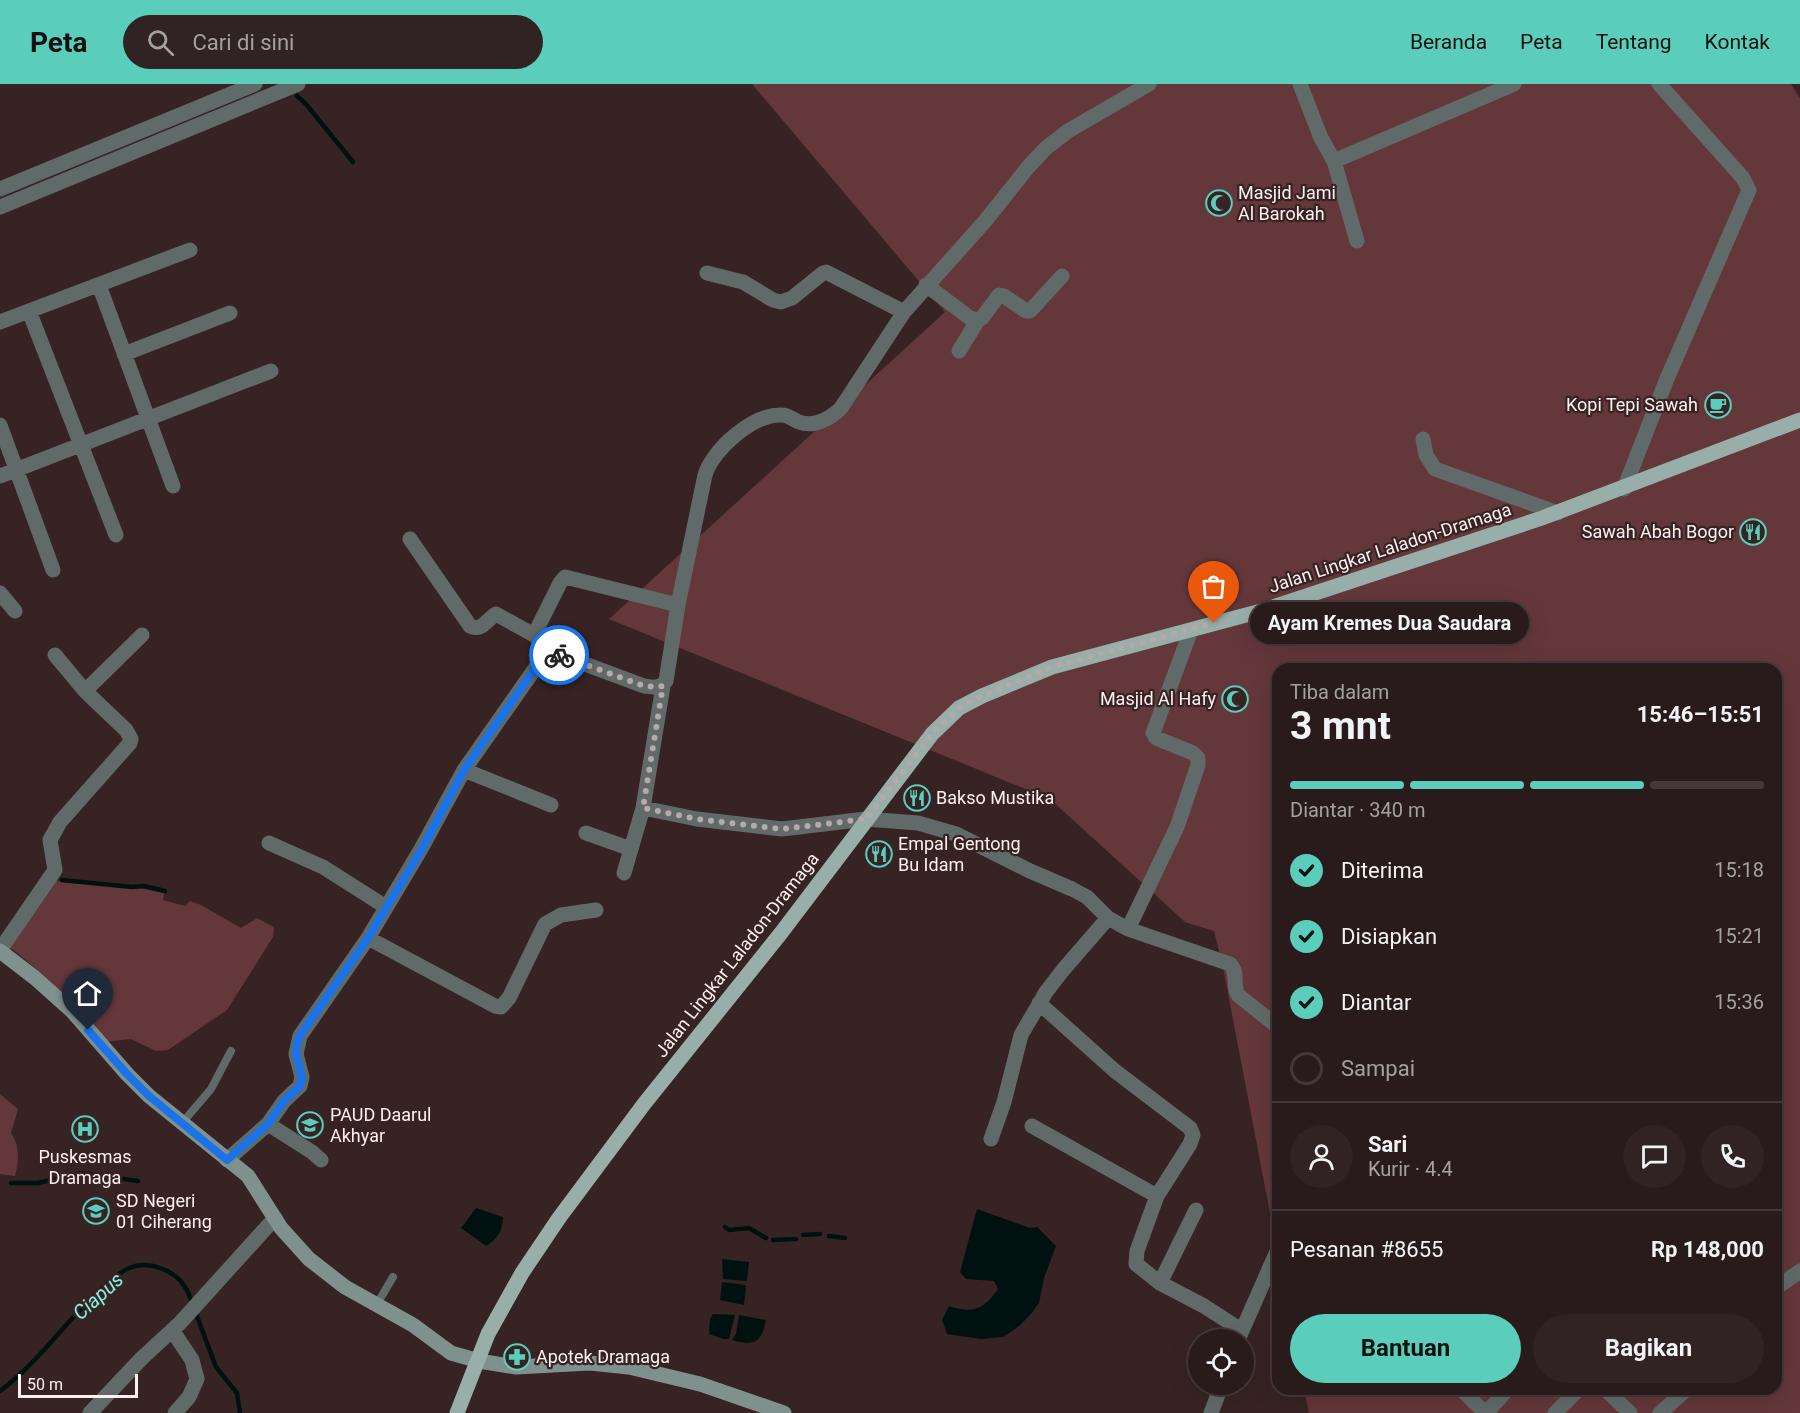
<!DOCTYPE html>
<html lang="id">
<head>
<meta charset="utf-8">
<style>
	body { margin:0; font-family:Roboto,sans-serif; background:#312324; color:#f1f3f6; height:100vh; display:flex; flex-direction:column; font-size:22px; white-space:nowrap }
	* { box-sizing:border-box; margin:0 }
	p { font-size:20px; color:#a5a1a3 }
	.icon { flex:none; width:33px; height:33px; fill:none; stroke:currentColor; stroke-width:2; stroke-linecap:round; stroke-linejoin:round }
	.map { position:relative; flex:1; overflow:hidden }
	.side { position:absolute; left:1272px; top:579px; width:510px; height:732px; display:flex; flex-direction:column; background:#291a1b; border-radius:18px; box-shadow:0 6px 24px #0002,0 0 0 2px #45383a }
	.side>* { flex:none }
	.buttons { position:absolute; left:1188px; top:1245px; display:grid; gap:12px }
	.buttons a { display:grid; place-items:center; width:66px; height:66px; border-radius:50%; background:#291a1b; box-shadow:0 6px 24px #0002,0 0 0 2px #45383a; font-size:30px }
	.scale { position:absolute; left:18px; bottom:15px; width:120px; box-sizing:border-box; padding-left:6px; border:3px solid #fef0f1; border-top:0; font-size:16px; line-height:21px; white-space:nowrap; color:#fef0f1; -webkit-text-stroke:4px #372324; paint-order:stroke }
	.pin { position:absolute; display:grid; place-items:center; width:51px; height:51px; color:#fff; margin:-62px -26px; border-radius:50% 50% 50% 0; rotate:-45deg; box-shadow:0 0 6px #0007 }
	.pin .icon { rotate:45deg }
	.courier { position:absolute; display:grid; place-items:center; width:60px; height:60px; margin:-30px; border:4px solid #1a73e8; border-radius:50%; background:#fff; color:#222; box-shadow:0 2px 8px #0007 }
	.bubble { position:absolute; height:42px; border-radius:21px; background:#291a1b; box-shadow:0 6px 24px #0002,0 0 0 2px #45383a; font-size:20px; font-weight:700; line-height:42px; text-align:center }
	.overview em { font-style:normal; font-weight:700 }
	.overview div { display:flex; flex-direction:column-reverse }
	.overview { display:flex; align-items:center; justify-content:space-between; height:102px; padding:0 18px }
	h1 { font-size:39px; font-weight:700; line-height:45px }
	.bar { display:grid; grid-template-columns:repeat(4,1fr); gap:9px 6px; align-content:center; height:72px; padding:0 18px }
	.bar i { height:8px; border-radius:4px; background:#45383a }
	.bar .current { background:#5bcebb }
	.bar p { grid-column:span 4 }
	.line { display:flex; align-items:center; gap:15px; padding:0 18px; border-top:2px solid #45383a }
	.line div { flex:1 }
	.round { display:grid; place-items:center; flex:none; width:63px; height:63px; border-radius:32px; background:#312324 }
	ol { padding:0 18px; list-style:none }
	li { display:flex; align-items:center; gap:18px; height:66px }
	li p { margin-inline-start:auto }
	li .icon { padding:6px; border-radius:50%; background:#5bcebb; color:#111; stroke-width:4 }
	li:last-child { color:#a5a1a3 }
	li i { width:33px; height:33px; border:3px solid #45383a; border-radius:50% }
	.primary-button { display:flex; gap:12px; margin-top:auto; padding:12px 18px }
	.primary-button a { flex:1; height:69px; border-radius:36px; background:#5bcebb; color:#111; font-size:24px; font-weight:700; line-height:69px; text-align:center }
	.primary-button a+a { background:#312324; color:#f1f3f6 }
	header { display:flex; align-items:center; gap:36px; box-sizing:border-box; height:84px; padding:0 30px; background:#5bcebb; color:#111 }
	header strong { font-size:28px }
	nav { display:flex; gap:33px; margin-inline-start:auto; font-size:21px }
	.search { width:420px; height:54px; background:#312324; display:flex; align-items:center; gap:15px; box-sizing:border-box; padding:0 21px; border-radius:33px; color:#a5a1a3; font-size:22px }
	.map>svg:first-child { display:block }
	.green { fill:#64373b }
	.water { fill:#00120f }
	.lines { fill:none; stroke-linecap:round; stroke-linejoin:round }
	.stream { stroke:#00120f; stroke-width:4.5 }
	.lane { stroke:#606b69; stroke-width:8 }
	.street { stroke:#606b69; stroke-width:15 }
	.secondary { stroke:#7f918d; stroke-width:15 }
	.primary { stroke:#97aea9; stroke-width:15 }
	.done { stroke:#b8a8a9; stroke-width:6; stroke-dasharray:0 10.8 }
	.route { stroke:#1a73e8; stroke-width:8 }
	.labels { text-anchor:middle; stroke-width:4.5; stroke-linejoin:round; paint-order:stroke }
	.poi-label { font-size:18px; fill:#fef0f1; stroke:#372324; text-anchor:start }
	.street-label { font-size:18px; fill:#fef0f1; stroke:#372324 }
	.water-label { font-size:20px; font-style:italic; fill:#85f2df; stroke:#372324 }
</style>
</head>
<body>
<header>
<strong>Peta</strong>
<div class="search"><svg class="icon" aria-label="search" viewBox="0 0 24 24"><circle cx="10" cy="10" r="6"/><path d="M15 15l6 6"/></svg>Cari di sini</div>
<nav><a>Beranda</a><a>Peta</a><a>Tentang</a><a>Kontak</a></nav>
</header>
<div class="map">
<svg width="1800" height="1329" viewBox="0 0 1800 1329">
	<rect width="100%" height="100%" fill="#372324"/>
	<!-- green -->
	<path class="green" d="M752 0H1791L1800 14V1329H1309L1304 1305H1776V585H1278V1171L1223 883 1214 847 1185 838 1050 715 609 535 945 228Z
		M55 796C66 800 76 799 88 800 113 802 140 803 164 809L163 816 185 822 190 817 201 821 241 844 257 834 274 843 273 853 227 926 168 966 156 967 131 955 103 958C73 924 44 887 6 861Z
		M0 1010 18 1025 11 1049C20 1062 19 1077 15 1092L0 1090Z"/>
	<!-- water -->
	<path class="water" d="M476 1124 503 1133C503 1146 497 1156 486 1162L461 1144Z
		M977 1125 1030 1144 1037 1143 1056 1162 1044 1194 1039 1219 1031 1230 1018 1243 1003 1253 981 1255 947 1250 942 1236 949 1222C972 1230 984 1226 998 1205L994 1197 966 1195 960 1188Z
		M722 1175 749 1178 747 1197 723 1195Z
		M722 1198 746 1201 744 1221 720 1216Z
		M713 1230 735 1231 729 1255H723L709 1250 710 1235Z
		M739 1231 766 1236C762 1258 755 1263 732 1256L736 1250Z"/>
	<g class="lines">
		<!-- stream -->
		<path class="stream" d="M297 12 305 19 353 78
			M62 796 132 803 144 802 165 807
			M11 1099H38L82 1089 138 1097
			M725 1143 729 1146 749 1144 766 1154
			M803 1151 820 1150
			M829 1152 845 1154
			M773 1156 796 1155
			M195 1227 216 1283 237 1309 240 1329
			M0 1307C39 1278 66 1236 103 1204 111 1197 119 1188 129 1184 148 1176 175 1186 185 1203 189 1208 190 1214 192 1220"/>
		<!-- lane -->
		<path class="lane" d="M183 1038 211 1005 231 967
			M377 1220 393 1193"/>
		<!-- street -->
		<path class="street" d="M1300 0 1321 54 1334 77 1514 0
			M1334 77 1357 157
			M0 105 255 0
			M0 123 298 0
			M707 189 743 198 773 216 781 218 792 214 823 189 826 188 904 228
			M99 201 173 402
			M926 201 970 234 978 236 982 234 999 211 1004 212 1026 227H1030L1062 192
			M29 227 116 451
			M0 238 190 166
			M959 267 978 236
			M124 270 230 229
			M0 341 53 486
			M1423 355 1426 371 1435 385 1558 429
			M0 392 271 287
			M1624 405 1666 297 1749 106 1743 94 1659 0
			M410 455 470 542C482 548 487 535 496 530L534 551 552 569
			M0 509 15 527
			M534 551 560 499 565 493 678 521
			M85 607 142 551
			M464 686 551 721
			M643 724 697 735 782 745 866 735 918 739 956 750 1030 787 1072 805 1087 813 1108 834 1063 886 1046 908 1021 951 1004 1018 991 1055
			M586 749 631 765
			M269 759 323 783 386 823
			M624 789 643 724 663 602
			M1108 834 1128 845 1177 743 1198 681V674L1193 669 1156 654 1153 649 1191 546
			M1128 845 1230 880C1239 889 1232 901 1238 911L1278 943
			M368 854 495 922 501 923 509 914 545 840 561 831 596 826
			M0 866 55 786 50 756 60 738 130 659 131 655 126 646 85 607 55 571
			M1039 919 1115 987 1190 1044 1193 1051 1190 1060 1157 1112 1137 1167 1136 1180 1160 1199 1204 1222 1241 1246
			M268 1040 312 1068 321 1076
			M1032 1042 1157 1112
			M227 1076 268 1040 284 1017 300 1002 302 993 296 970 300 952 368 854 421 765 464 686 541 576 552 569 558 570 644 602C653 603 660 605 666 597L678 521 705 391C713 365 753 330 782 331 788 331 794 336 799 338 814 344 831 334 841 324L904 228 986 136 1029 82 1046 64 1068 47 1149 0
			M1160 1199 1196 1126
			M1776 1204 1800 1187
			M172 1246 192 1276 197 1295 189 1313 175 1329
			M1238 1256 1278 1165
			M1461 1305 1485 1329
			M1605 1305 1630 1329
			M90 1329 142 1274 180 1239 275 1134
			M1211 1329 1222 1300
			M1486 1329 1508 1305
			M1555 1329 1579 1305
			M1660 1329 1687 1305"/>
		<!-- secondary -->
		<path class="secondary" d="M0 867 35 894 73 928 127 990 149 1012 248 1092 281 1144 309 1175 345 1203 413 1241 451 1269 479 1277 516 1283 590 1279 629 1283 700 1300 784 1329"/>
		<!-- primary -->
		<path class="primary" d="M457 1329 488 1250 522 1189 559 1134 644 1020 781 849 932 650 959 624 982 612 1052 583 1261 527 1542 434 1800 336"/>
	</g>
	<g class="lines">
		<!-- done -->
		<path class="done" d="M559 571 644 602 658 603 663 602 643 724 697 735 782 745 866 735 932 650 959 624 982 612 1052 583 1214 539"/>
		<!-- route -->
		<path class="route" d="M88 946 127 990 149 1012 227 1076 268 1040 284 1017 300 1002 302 993 296 970 297 958 303 947 368 854 422 765 464 686 541 576 552 569 559 571"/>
	</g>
	<!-- icons -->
	<defs>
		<g id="mosque-ring" transform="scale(1.35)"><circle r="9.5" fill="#372324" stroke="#5bcebb" stroke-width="1.5"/><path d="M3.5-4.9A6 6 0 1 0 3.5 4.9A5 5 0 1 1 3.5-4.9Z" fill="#5bcebb"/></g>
		<g id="cafe-ring" transform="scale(1.35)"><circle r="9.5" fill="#372324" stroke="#5bcebb" stroke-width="1.5"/><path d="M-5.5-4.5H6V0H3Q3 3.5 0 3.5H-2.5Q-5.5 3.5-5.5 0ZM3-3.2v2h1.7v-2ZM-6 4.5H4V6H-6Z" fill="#5bcebb"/></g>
		<g id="restaurant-ring" transform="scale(1.35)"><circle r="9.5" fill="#372324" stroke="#5bcebb" stroke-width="1.5"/><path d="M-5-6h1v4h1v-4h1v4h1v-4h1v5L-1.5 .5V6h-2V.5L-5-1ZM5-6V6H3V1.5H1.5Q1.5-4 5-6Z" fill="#5bcebb"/></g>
		<g id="school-ring" transform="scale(1.35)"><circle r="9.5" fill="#372324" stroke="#5bcebb" stroke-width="1.5"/><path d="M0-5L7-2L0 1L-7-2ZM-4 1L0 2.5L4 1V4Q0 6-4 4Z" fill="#5bcebb"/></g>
		<g id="hospital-ring" transform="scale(1.35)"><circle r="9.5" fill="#372324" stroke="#5bcebb" stroke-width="1.5"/><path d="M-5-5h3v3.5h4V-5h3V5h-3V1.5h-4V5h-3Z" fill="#5bcebb"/></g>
		<g id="pharmacy-ring" transform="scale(1.35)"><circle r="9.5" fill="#372324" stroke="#5bcebb" stroke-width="1.5"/><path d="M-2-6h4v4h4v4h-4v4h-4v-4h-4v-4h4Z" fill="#5bcebb"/></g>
	</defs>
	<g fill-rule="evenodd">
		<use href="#mosque-ring" x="1219" y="119"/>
		<use href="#cafe-ring" x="1718" y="321"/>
		<use href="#restaurant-ring" x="1753" y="448"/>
		<use href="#mosque-ring" x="1235" y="615"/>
		<use href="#restaurant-ring" x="917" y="714"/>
		<use href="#restaurant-ring" x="879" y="770"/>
		<use href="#school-ring" x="310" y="1041"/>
		<use href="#hospital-ring" x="85" y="1045"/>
		<use href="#school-ring" x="96" y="1127"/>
		<use href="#pharmacy-ring" x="517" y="1273"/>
	</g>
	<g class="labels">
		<!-- poi labels -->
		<g class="poi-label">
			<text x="1238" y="115">Masjid Jami<tspan x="1238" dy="21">Al Barokah</tspan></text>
			<text x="1698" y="327" text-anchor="end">Kopi Tepi Sawah</text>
			<text x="1734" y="454" text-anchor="end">Sawah Abah Bogor</text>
			<text x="1216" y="621" text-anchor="end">Masjid Al Hafy</text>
			<text x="936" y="720">Bakso Mustika</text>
			<text x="898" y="766">Empal Gentong<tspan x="898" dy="21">Bu Idam</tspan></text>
			<text x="330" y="1037">PAUD Daarul<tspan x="330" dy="21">Akhyar</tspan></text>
			<text x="85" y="1079" text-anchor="middle">Puskesmas<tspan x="85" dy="21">Dramaga</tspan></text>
			<text x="116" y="1123">SD Negeri<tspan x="116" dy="21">01 Ciherang</tspan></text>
			<text x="536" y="1279">Apotek Dramaga</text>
		</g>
		<!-- street labels -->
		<g class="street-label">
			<text transform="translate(1390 464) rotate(-18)" y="6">Jalan Lingkar Laladon-Dramaga</text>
			<text transform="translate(737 871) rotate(-52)" y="6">Jalan Lingkar Laladon-Dramaga</text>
		</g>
		<!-- water labels -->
		<g class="water-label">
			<text transform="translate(98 1212) rotate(-42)" y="7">Ciapus</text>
		</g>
	</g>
</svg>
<div class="buttons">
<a><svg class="icon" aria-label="locate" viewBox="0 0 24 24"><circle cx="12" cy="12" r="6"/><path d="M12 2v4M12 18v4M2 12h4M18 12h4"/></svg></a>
</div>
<div class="scale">50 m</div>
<div class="pin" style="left:1214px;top:539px;background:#ea580c"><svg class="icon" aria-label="bag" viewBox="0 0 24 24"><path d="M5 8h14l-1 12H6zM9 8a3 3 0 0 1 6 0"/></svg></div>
<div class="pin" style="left:88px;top:946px;background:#1f2937"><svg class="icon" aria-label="home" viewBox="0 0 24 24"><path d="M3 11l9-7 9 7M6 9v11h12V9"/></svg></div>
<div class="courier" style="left:559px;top:571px"><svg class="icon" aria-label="bike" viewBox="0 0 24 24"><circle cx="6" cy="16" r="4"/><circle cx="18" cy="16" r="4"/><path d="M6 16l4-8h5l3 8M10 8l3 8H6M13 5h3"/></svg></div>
<div class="bubble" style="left:1250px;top:518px;width:279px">Ayam Kremes Dua Saudara</div>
<section class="side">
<div class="overview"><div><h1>3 mnt</h1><p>Tiba dalam</p></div><em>15:46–15:51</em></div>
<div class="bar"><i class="current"></i><i class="current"></i><i class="current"></i><i></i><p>Diantar · 340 m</p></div>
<ol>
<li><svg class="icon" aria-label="check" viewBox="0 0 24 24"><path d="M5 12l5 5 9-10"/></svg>Diterima<p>15:18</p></li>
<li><svg class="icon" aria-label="check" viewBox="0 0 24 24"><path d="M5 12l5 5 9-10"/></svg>Disiapkan<p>15:21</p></li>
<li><svg class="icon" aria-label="check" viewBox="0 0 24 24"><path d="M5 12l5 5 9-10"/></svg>Diantar<p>15:36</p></li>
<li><i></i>Sampai</li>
</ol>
<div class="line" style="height:108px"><a class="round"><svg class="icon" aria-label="person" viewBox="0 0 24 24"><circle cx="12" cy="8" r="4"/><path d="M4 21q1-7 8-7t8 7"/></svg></a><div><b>Sari</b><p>Kurir · 4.4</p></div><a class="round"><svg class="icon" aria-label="chat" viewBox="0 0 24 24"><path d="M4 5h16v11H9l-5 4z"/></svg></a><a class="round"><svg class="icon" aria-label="phone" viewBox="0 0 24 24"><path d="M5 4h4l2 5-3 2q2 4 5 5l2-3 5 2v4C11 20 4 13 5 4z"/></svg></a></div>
<div class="line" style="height:78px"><div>Pesanan #8655</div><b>Rp 148,000</b></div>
<div class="primary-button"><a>Bantuan</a><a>Bagikan</a></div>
</section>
</div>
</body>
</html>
